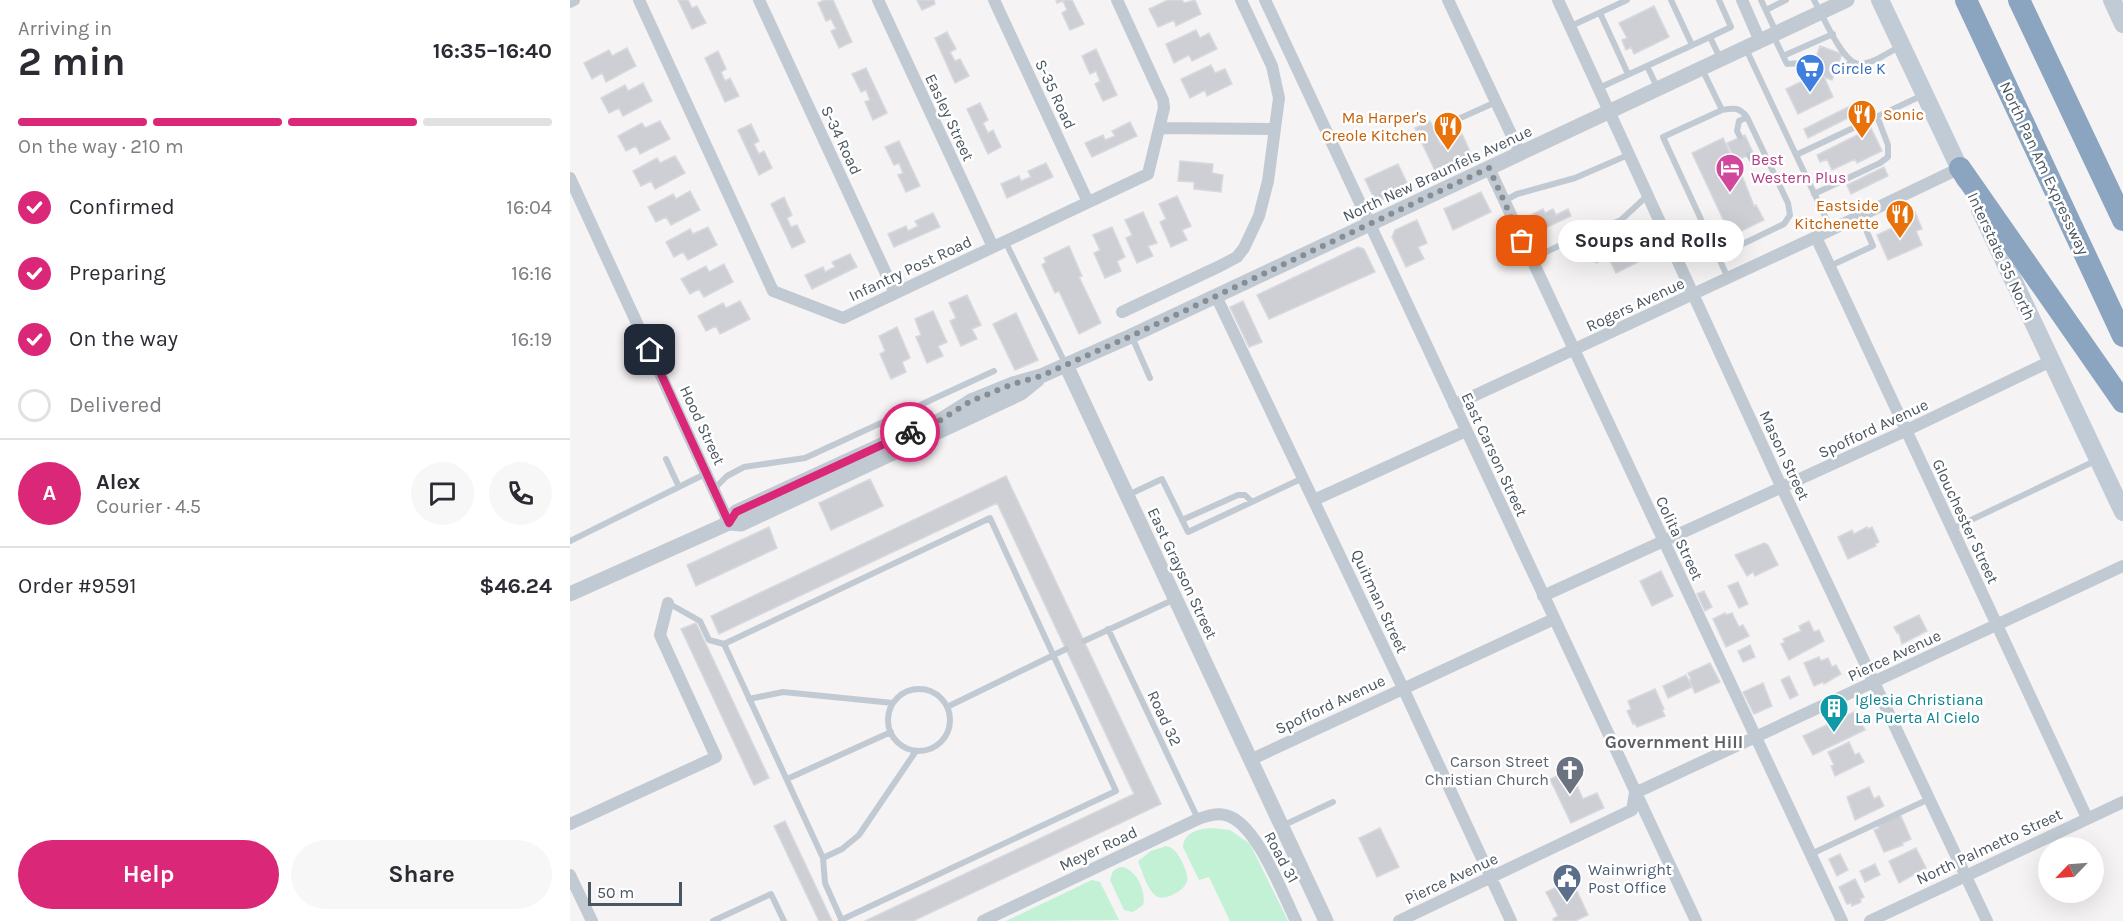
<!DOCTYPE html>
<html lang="en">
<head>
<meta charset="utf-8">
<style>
	body { margin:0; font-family:Karla,sans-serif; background:#f7f7f7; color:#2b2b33; height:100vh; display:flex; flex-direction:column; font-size:22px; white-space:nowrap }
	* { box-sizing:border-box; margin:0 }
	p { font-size:20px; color:#7c7c81 }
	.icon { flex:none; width:33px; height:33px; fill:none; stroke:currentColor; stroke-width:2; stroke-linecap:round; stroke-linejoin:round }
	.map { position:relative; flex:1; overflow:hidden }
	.panel { display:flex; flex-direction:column; background:#fff; width:570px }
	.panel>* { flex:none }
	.needle { width:39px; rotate:245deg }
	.tools { position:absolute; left:1468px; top:837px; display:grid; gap:12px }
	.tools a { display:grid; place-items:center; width:66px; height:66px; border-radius:50%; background:#fff; box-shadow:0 6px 24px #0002; font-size:30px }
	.scale { position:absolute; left:18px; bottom:15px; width:94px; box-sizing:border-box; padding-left:6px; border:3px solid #4a5661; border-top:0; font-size:16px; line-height:21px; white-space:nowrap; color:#4a5661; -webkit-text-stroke:4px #fff; paint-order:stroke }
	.pin { position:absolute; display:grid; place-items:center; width:51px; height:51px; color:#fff; margin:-26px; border-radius:12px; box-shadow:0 3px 9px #0006 }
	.courier { position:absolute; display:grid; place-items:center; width:60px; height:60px; margin:-30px; border:4px solid #db2777; border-radius:50%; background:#fff; color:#222; box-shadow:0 2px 8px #0007 }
	.bubble { position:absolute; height:42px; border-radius:21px; background:#fff; box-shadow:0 6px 24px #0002; font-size:20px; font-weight:700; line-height:42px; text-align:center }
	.summary em { font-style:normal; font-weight:700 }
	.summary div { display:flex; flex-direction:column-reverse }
	.summary { display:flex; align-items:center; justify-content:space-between; height:102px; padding:0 18px }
	h1 { font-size:39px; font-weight:700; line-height:45px }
	.bar { display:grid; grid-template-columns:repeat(4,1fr); gap:9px 6px; align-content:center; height:72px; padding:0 18px }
	.bar i { height:8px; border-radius:4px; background:#e1e1e2 }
	.bar .on { background:#db2777 }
	.bar p { grid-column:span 4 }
	.line { display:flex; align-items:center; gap:15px; padding:0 18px; border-top:2px solid #e1e1e2 }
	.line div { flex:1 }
	.round { display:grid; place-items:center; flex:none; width:63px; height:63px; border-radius:32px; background:#f7f7f7 }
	ol { padding:0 18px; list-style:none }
	li { display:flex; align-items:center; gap:18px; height:66px }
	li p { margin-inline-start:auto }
	li .icon { padding:6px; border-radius:50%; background:#db2777; color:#fff; stroke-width:4 }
	li:last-child { color:#7c7c81 }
	li i { width:33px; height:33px; border:3px solid #e1e1e2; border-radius:50% }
	.action { display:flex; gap:12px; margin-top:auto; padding:12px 18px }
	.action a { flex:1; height:69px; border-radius:36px; background:#db2777; color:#fff; font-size:24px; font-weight:700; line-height:69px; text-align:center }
	.action a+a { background:#f7f7f7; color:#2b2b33 }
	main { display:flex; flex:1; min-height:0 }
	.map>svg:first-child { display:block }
	.green { fill:#c3f1d5 }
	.building { fill:#cdcfd5; stroke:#d7d9de; stroke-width:1.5 }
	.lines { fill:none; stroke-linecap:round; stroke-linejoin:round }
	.service { stroke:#c1cad2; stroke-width:6 }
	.minor { stroke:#c1cad2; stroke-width:12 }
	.tertiary { stroke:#c1cad2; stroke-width:15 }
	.secondary { stroke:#c1cbd6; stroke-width:18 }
	.motorway { stroke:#8ba5c1; stroke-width:22 }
	.done { stroke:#868d94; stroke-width:6; stroke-dasharray:0 10.8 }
	.route { stroke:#db2777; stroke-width:8 }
	.labels { text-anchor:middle; stroke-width:5; stroke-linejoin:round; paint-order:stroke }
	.shop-label { font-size:16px; fill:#366cbe; stroke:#fff; text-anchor:start }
	.street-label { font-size:16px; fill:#4a5661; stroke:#fff }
	.food-label { font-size:16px; fill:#c56008; stroke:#fff; text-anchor:end }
	.hotel-label { font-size:16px; fill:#b23c85; stroke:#fff; text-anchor:start }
	.culture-label { font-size:16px; fill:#0d838f; stroke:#fff; text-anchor:start }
	.worship-label { font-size:16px; fill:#5b616d; stroke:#fff; text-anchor:end }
	.service-label { font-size:16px; fill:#4e5e75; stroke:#fff; text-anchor:start }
	.neighbourhood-label { font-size:18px; font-weight:bold; fill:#5f6368; stroke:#fff }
</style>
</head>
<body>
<main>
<section class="panel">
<div class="summary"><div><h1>2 min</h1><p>Arriving in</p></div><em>16:35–16:40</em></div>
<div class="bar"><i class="on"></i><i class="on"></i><i class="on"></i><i></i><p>On the way · 210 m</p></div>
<ol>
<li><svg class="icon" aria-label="check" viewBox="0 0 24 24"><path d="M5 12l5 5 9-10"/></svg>Confirmed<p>16:04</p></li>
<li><svg class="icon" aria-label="check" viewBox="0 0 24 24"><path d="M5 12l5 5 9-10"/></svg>Preparing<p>16:16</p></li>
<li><svg class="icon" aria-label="check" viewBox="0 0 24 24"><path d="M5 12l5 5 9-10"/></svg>On the way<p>16:19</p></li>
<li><i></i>Delivered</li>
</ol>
<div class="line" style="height:108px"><b class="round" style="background:#db2777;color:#fff">A</b><div><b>Alex</b><p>Courier · 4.5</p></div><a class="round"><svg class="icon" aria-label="chat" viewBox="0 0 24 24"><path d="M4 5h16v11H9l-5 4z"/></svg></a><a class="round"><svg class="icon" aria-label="phone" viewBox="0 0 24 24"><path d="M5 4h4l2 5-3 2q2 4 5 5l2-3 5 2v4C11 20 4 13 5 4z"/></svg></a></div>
<div class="line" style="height:78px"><div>Order #9591</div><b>$46.24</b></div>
<div class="action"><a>Help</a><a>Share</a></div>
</section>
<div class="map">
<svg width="1553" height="921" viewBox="0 0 1553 921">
	<rect width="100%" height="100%" fill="#f5f3f3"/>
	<!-- green -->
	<path class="green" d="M641 828 660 830 680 844 718 921H660L639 877 629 880 613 847C614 832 629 829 641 828Z
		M596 846C599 847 603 848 605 851 610 856 619 874 617 881 615 891 593 902 586 896 577 889 572 871 568 861L581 851Z
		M550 867C565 867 577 891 573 905L563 912 554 910 540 880 543 871Z
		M522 880 530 882 549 920 436 921Z"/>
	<!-- building -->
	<path class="building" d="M108 0H118L122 8 127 6 136 23 122 29Z
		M254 0H263L282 42 269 48 261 31 266 29 261 19 256 21 248 3Z
		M347 0H364L365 4 352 10Z
		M486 0H502L514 24 500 30 492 13 497 10 493 1 487 3Z
		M598 0H612L614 3 625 0 631 14 606 26 604 20 588 27 579 9Z
		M1084 6 1099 37 1064 54 1061 47 1056 50 1052 40 1057 38 1049 23Z
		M626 30 630 38 639 33 647 49 622 61 619 55 604 63 596 44Z
		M377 32 386 49 380 52 385 61 390 59 399 76 385 83 365 38Z
		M1250 46 1272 54 1262 80 1241 72Z
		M57 48 66 66 36 82 32 73 22 79 14 63 39 50 42 56Z
		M526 49 547 95 533 101 525 84 530 81 526 71 520 74 512 56Z
		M148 51 156 69 151 72 155 81 160 78 169 96 155 102 135 58Z
		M641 65 645 73 655 69 662 84 637 96 635 90 620 98 611 79Z
		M296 68 317 113 303 120 295 102 300 100 296 90 291 92 282 74Z
		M1246 74 1254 77 1263 97 1228 114 1216 89Z
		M73 83 82 101 53 116 49 108 39 113 31 98 55 85 58 91Z
		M1288 102 1292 111 1238 138 1234 129Z
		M410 103 418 120 413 123 418 133 423 130 431 147 418 154 397 109Z
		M90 121 100 139 70 154 66 146 56 151 48 136 72 123 75 128Z
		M860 121 871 145 892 134 903 158 867 175 845 128Z
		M560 122 567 136 522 157 515 143 533 135 535 140 545 136 542 131Z
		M181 124 189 141 184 144 189 154 194 151 202 168 189 175 168 130Z
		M1301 128 1312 151 1287 163 1285 159 1262 170 1257 159 1250 162 1247 155Z
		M1175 135 1183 153 1166 161 1157 143Z
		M1153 138 1165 164 1167 163 1184 206 1186 205 1194 220 1161 236 1122 153Z
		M329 141 350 186 336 192 328 175 333 173 329 163 324 165 315 147Z
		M105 156 115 173 85 189 81 181 71 186 63 171 87 158 90 163Z
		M610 161 643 164 642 173 653 175 651 192 624 189V182L608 181Z
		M476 163 483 177 437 198 431 184 449 176 451 181 461 177 458 171Z
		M828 164 839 187 806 203 795 179Z
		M1314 167 1318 176 1281 194 1277 185Z
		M120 191 130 210 101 225 96 217 86 222 78 207 103 194 106 199Z
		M911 192 921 212 883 230 874 209Z
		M607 196 621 226 612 230 617 240 601 247 590 222 596 219 589 204Z
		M214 197 222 215 217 218 221 227 227 225 235 242 222 248 201 204Z
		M973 209 975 213 983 209 986 215 998 209 1001 216 967 232 959 216Z
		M573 212 587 243 578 246 583 256 567 263 556 238 562 235 555 220Z
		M1345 212 1352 229 1346 231 1352 245 1318 260 1307 235 1322 228 1320 223Z
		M363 213 370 227 324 247 318 234 336 226 338 231 348 226 345 221Z
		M847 220 857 243 848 247 854 259 836 267 822 237 825 230Z
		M138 227 147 245 118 260 113 252 104 257 96 242 120 229 123 234Z
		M542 227 555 257 547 261 551 271 535 278 524 253 530 250 523 235Z
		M1062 239 1072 260 1046 273 1038 257 1026 263 1021 251 1033 246 1035 251Z
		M499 246 512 276 509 277 531 323 509 334 489 291 485 293 472 265 476 262 474 258Z
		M788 247 794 249 805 272 699 319 687 295Z
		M280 254 287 267 242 289 235 275 253 267 255 272 265 267 262 262Z
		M154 264 163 282 134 297 129 289 120 294 111 279 136 266 139 272Z
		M397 295 411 325 402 329 407 339 391 346 380 321 386 318 379 303Z
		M170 301 180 319 150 334 146 326 136 331 128 316 153 303 156 308Z
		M673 301 692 342 679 347 660 307Z
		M363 311 377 342 368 346 373 356 357 363 346 337 351 335 345 319Z
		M446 313 468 360 445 370 423 324Z
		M327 327 340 358 332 362 336 372 321 379 310 354 315 351 309 336Z
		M436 476 591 804 343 921H295L564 794 427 503 149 634 141 616Z
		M300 479 313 506 261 530 249 503Z
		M199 527 207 548 126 586 117 565Z
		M1297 527 1298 529 1302 527 1309 542 1305 544 1306 546 1278 559 1268 537 1282 530 1284 534Z
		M1194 543 1198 545 1208 565 1185 576 1183 572 1177 576 1165 555Z
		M1091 571 1103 596 1082 606 1070 581Z
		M1168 582 1178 604 1169 608 1158 586Z
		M1134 591 1142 607 1135 611 1127 594Z
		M1155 613 1156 615 1162 613 1169 627 1173 625 1179 636 1156 647 1143 619Z
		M1349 615 1357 631 1332 644 1329 633H1327L1324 627Z
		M1239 621 1244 632 1249 630 1254 641 1219 660 1211 644 1215 642 1213 639 1231 631 1229 626Z
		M126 623 199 778 184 785 111 629Z
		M1180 645 1185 657 1173 662 1168 651Z
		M1249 657 1251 661 1258 658 1262 667 1266 665 1271 674 1254 684 1253 682 1244 686 1234 663Z
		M1140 663 1150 682 1125 693 1119 680 1121 679 1118 673Z
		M1116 675 1122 687 1098 698 1093 686Z
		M1219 676 1228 695 1220 699 1211 680Z
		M1193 683 1202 706 1184 714 1173 692Z
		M1085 689 1094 709 1092 710 1095 716 1067 727 1065 723 1063 724 1057 711 1061 709 1058 701Z
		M1286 711 1295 730 1243 755 1233 736Z
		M1279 742 1285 755 1289 753 1294 762 1265 776 1261 766 1264 765 1258 752Z
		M1000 770 1013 799 1027 793 1034 808 1001 823 980 779Z
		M1299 787 1304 799 1309 796 1314 806 1285 820 1277 797Z
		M1330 814 1341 839 1332 843 1333 845 1314 852 1304 830 1309 828 1307 825Z
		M215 821 262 921H249L204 826Z
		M810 828 829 867 807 877 789 838Z
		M1346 848 1356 868 1329 883 1319 861Z
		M1270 854 1278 870 1267 876 1259 859Z
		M1305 864 1310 875 1295 882 1290 871Z
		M1285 879 1294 897 1290 899 1291 902 1282 906 1281 903 1277 904 1269 887Z
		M1002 880 1018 915 1005 921H984L983 919 988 916 976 892Z"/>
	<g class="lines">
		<!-- service -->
		<path class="service" d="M1101 0 1122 45
			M1191 0 1206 32
			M1244 0C1252 14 1273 64 1289 64 1303 64 1317 53 1329 47
			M1196 10 1216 0
			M1030 13 1058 74
			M1001 26 1057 0
			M1203 35 1217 64 1245 62
			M1140 37 1161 27 1149 0
			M1176 49 1261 229
			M1213 56 1263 34
			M1077 66 1088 89
			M1266 68 1284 63
			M1132 69 1152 110 1093 137 1158 278
			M1029 88 1140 37 1150 58
			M877 124 926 102
			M1170 137 1167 131 1169 121 1177 117
			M1179 155 1182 160 1187 161 1196 158
			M1226 155 1353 95
			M1244 194 1310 163 1318 157V145L1307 116
			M934 201 947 194 1005 178 1058 155
			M1037 226 1051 220 1077 196
			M435 241 496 365
			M1148 256 1214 224 1220 215 1218 203 1177 117C1169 107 1164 108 1152 110
			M962 259 1009 236
			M1260 266 1303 246 1290 216
			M562 337 580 378
			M96 459 109 487
			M144 489 157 476 174 467 235 458 424 371
			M558 495 592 479 618 532 733 478
			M612 520 668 495H675L682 502
			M1382 529 1527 460
			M0 541 137 473
			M98 603 130 621 139 640 154 644
			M538 629 628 819
			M514 641 605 599
			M318 720a31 31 0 1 1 62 0a31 31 0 1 1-62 0Z
			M179 699 213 692 323 703
			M377 707 496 649
			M217 779 321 732
			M712 826 763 802
			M1241 854 1359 799
			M253 858 272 849 289 835 346 751
			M271 920 546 791 420 518 154 644 253 858 255 883 272 921
			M143 921 201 894 214 921"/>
		<!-- minor -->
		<path class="minor" d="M69 0 203 291 273 318 578 174 594 108 593 100 547 0
			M189 0 325 293
			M308 0 423 247
			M424 0 518 202
			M695 0 1126 921
			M878 0 950 153
			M988 0 1212 488 1417 921
			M1172 0 1190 41
			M0 2 4 0
			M590 128 705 129
			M919 168 1272 921
			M0 178 159 523
			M1246 237 1517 818
			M646 296 833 688 941 921
			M552 312 650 266 667 257 674 248 689 216 698 181 709 98 702 66 671 0
			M884 405 1246 237 1390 168
			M744 500 896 431
			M973 596 1335 431 1481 361
			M680 760 984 619
			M0 824 146 757 90 635 98 603
			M0 875 22 921
			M413 921 628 819C637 816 646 813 655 815 686 821 713 895 726 921
			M829 921 1062 810 1065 793 1553 566
			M1300 921 1553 802"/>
		<!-- tertiary -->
		<path class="tertiary" d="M496 365 756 921
			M159 523 171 524 451 393 467 380
			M0 594 159 523 166 512 331 436 369 421 401 401 443 384 471 376 561 336 1277 0"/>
		<!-- secondary -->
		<path class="secondary" d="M1310 0 1395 180
			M1542 0 1553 24
			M1410 210 1553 512"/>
		<!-- motorway -->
		<path class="motorway" d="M1396 0 1553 336
			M1449 0 1553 220
			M1390 168 1553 402"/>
	</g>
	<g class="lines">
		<!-- done -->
		<path class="done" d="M340 432 369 421 401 401 443 384 471 376 561 336 919 168 952 241"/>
		<!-- route -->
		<path class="route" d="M80 350 159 523 166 512 340 432"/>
	</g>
	<!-- icons -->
	<defs>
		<g id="supermarket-pin" transform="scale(1.5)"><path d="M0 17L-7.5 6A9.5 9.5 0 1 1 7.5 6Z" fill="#3f7fe0" stroke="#fff"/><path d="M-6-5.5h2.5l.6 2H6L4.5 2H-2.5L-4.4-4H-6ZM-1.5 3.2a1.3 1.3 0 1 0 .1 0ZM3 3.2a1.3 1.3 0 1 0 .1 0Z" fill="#fff"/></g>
		<g id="restaurant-pin" transform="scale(1.5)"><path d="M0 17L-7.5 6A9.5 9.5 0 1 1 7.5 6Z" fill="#e8710a" stroke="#fff"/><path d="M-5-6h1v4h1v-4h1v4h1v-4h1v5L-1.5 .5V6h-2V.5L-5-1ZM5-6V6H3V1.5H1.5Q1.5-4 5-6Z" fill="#fff"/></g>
		<g id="hotel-pin" transform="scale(1.5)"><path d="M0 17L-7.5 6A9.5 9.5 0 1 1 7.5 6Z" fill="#d1479c" stroke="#fff"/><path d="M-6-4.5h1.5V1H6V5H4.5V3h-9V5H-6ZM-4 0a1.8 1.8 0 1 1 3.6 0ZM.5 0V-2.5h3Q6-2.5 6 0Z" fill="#fff"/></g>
		<g id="building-pin" transform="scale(1.5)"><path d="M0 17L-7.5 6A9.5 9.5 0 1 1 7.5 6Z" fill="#0f9aa8" stroke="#fff"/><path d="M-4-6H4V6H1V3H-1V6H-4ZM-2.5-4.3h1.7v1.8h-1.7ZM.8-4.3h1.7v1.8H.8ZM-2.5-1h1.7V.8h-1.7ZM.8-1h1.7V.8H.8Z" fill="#fff"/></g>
		<g id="church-pin" transform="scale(1.5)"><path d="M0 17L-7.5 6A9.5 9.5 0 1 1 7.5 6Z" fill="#6b7280" stroke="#fff"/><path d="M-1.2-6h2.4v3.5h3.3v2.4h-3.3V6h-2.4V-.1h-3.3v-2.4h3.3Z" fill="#fff"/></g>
		<g id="civic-pin" transform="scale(1.5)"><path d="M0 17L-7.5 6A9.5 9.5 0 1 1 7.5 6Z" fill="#5c6f8a" stroke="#fff"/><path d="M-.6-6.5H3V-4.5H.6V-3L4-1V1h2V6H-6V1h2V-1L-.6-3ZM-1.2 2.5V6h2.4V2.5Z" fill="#fff"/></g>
	</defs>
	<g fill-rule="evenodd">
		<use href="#supermarket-pin" x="1240" y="68"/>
		<use href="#restaurant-pin" x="1292" y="114"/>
		<use href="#restaurant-pin" x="878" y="126"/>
		<use href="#hotel-pin" x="1160" y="168"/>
		<use href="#restaurant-pin" x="1330" y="214"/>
		<use href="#building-pin" x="1264" y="708"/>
		<use href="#church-pin" x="1000" y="770"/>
		<use href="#civic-pin" x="997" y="878"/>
	</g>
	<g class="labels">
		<!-- shop labels -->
		<g class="shop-label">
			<text x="1261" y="74">Circle K</text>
		</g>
		<!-- street labels -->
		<g class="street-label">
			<text transform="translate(486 94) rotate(65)" y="6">S-35 Road</text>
			<text transform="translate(380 117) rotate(65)" y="6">Easley Street</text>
			<text transform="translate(272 140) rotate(65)" y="6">S-34 Road</text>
			<text transform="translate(1475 168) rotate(65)" y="6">North Pan Am Expressway</text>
			<text transform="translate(867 173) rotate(-25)" y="6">North New Braunfels Avenue</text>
			<text transform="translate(1432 256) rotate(65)" y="6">Interstate 35 North</text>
			<text transform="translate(340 268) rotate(-25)" y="6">Infantry Post Road</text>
			<text transform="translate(1065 304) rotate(-25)" y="6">Rogers Avenue</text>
			<text transform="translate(133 425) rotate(65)" y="6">Hood Street</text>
			<text transform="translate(1303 428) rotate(-25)" y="6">Spofford Avenue</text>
			<text transform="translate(925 454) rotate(65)" y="6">East Carson Street</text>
			<text transform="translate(1215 455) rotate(65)" y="6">Mason Street</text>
			<text transform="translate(1396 521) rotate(65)" y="6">Glouchester Street</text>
			<text transform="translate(1110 538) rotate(65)" y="6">Colita Street</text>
			<text transform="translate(613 573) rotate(65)" y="6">East Grayson Street</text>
			<text transform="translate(810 601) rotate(65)" y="6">Quitman Street</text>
			<text transform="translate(1324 655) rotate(-25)" y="6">Pierce Avenue</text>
			<text transform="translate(760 704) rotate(-25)" y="6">Spofford Avenue</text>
			<text transform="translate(595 718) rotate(65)" y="6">Road 32</text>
			<text transform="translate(1419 846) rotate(-25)" y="6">North Palmetto Street</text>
			<text transform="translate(528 848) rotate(-25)" y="6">Meyer Road</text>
			<text transform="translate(712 857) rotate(62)" y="6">Road 31</text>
			<text transform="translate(881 878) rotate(-25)" y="6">Pierce Avenue</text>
		</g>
		<!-- food labels -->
		<g class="food-label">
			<text x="1313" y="120" text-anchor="start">Sonic</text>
			<text x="857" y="123">Ma Harper's<tspan x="857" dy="18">Creole Kitchen</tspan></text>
			<text x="1309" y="211">Eastside<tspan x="1309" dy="18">Kitchenette</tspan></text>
		</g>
		<!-- hotel labels -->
		<g class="hotel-label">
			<text x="1181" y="165">Best<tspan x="1181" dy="18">Western Plus</tspan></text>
		</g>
		<!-- culture labels -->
		<g class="culture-label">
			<text x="1285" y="705">Iglesia Christiana<tspan x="1285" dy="18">La Puerta Al Cielo</tspan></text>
		</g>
		<!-- worship labels -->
		<g class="worship-label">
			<text x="979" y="767">Carson Street<tspan x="979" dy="18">Christian Church</tspan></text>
		</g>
		<!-- service labels -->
		<g class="service-label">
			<text x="1018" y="875">Wainwright<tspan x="1018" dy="18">Post Office</tspan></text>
		</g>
		<!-- neighbourhood labels -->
		<g class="neighbourhood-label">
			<text x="1104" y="748">Government Hill</text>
		</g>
	</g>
</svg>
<div class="tools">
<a><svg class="needle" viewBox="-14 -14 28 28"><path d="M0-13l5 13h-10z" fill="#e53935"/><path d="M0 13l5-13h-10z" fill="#7c7c81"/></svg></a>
</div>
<div class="scale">50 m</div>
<div class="pin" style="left:952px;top:241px;background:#ea580c"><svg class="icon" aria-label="bag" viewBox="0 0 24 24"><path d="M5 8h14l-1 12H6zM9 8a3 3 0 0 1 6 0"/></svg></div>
<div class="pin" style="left:80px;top:350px;background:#1f2937"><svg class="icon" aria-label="home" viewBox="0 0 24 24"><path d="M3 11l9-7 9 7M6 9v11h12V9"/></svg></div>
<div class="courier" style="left:340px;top:432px"><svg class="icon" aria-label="bike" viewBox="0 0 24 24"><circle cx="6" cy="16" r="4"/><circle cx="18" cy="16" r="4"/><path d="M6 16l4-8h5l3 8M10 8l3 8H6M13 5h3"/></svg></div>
<div class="bubble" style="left:988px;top:220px;width:186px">Soups and Rolls</div>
</div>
</main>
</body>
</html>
